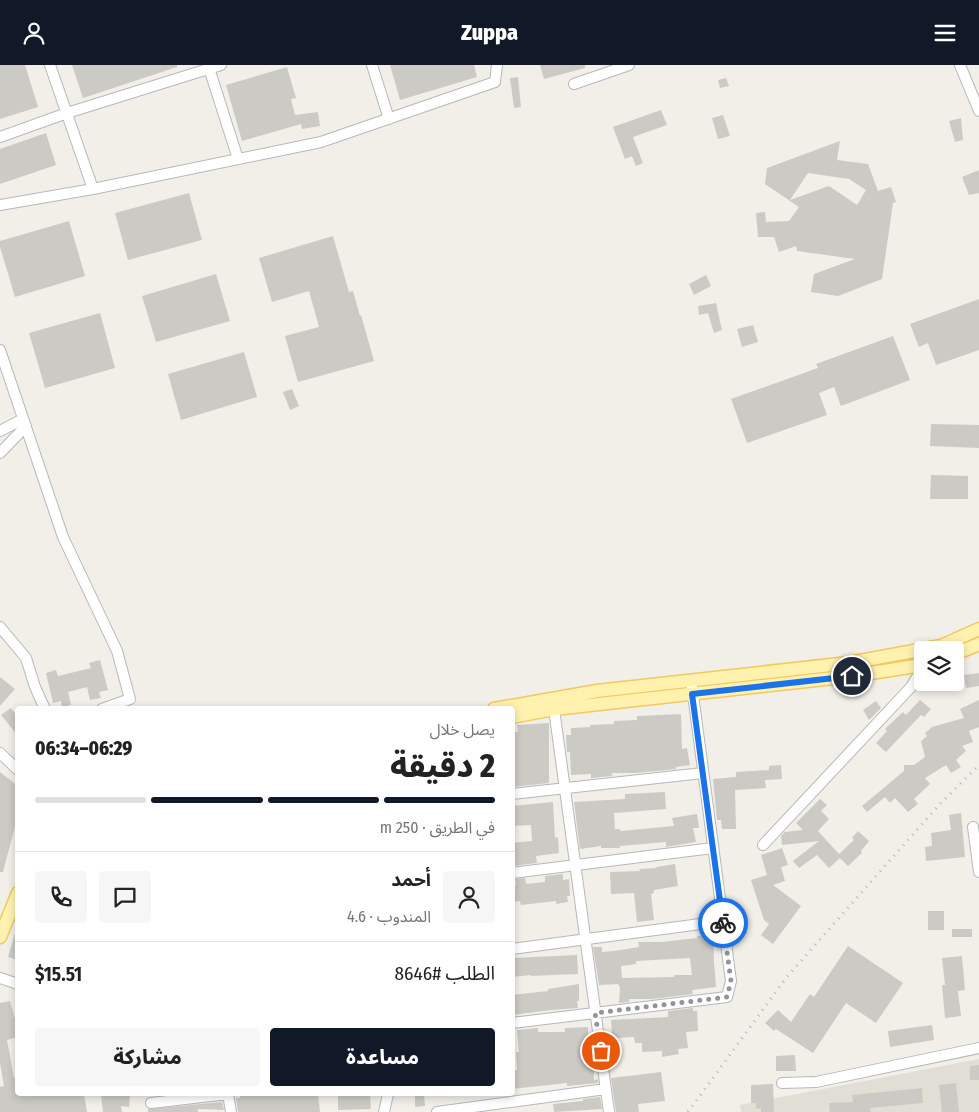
<!DOCTYPE html>
<html lang="ar">
<head>
<meta charset="utf-8">
<style>
	body { margin:0; font-family:"Fira Sans Condensed","Noto Sans Arabic",sans-serif; background:#f6f6f6; color:#222; direction:rtl; height:100vh; display:flex; flex-direction:column; font-size:19px; white-space:nowrap }
	* { box-sizing:border-box; margin:0 }
	p { font-size:16px; color:#767676 }
	.icon { flex:none; width:28px; height:28px; fill:none; stroke:currentColor; stroke-width:2; stroke-linecap:round; stroke-linejoin:round }
	.map { position:relative; flex:1; overflow:hidden; direction:ltr }
	.sheet { position:absolute; left:15px; top:641px; width:500px; height:390px; display:flex; flex-direction:column; background:#fff; border-radius:5px; box-shadow:0 2px 8px #0003; direction:rtl }
	.sheet>* { flex:none }
	.controls { position:absolute; left:914px; top:576px; display:grid; gap:10px }
	.controls a { display:grid; place-items:center; width:50px; height:50px; border-radius:5px; background:#fff; box-shadow:0 2px 8px #0003; font-size:25px }
	.pin { position:absolute; display:grid; place-items:center; width:42px; height:42px; color:#fff; margin:-21px; border:2px solid #fff; border-radius:50%; box-shadow:0 1px 5px #0007 }
	.courier { position:absolute; display:grid; place-items:center; width:50px; height:50px; margin:-25px; border:4px solid #1a73e8; border-radius:50%; background:#fff; color:#222; box-shadow:0 1px 6px #0007 }
	.head em { font-style:normal; font-weight:800 }
	.head div { display:flex; flex-direction:column-reverse }
	.head { display:flex; align-items:center; justify-content:space-between; height:85px; padding:0 20px }
	h1 { font-size:32px; font-weight:800; line-height:38px }
	.bar { display:grid; grid-template-columns:repeat(4,1fr); gap:8px 5px; align-content:center; height:60px; padding:0 20px }
	.bar i { height:6px; border-radius:4px; background:#e0e0e0 }
	.bar .selected { background:#111827 }
	.bar p { grid-column:span 4 }
	.line { display:flex; align-items:center; gap:12px; padding:0 20px; border-top:1px solid #e0e0e0 }
	.line div { flex:1 }
	.round { display:grid; place-items:center; flex:none; width:52px; height:52px; border-radius:5px; background:#f6f6f6 }
	.button { display:flex; gap:10px; margin-top:auto; padding:10px 20px }
	.button a { flex:1; height:58px; border-radius:5px; background:#111827; color:#fff; font-size:20px; font-weight:800; line-height:58px; text-align:center }
	.button a+a { background:#f6f6f6; color:#222 }
	header { display:flex; justify-content:space-between; align-items:center; height:65px; padding:0 20px; background:#111827; color:#fff; font-size:22px; font-weight:800 }
	.map>svg:first-child { display:block }
	.education { fill:#e1ded6 }
	.building { fill:#cccac5; fill-rule:evenodd }
	.lines { fill:none; stroke-linecap:round; stroke-linejoin:round }
	.minor-casing { stroke:#b5b8bc; stroke-width:12 }
	.major-casing { stroke:#f2c960; stroke-width:15 }
	.minor { stroke:#fff; stroke-width:10 }
	.major { stroke:#fff2af; stroke-width:12 }
	.rail { stroke:#b6b7b8; stroke-width:3; stroke-dasharray:1 6; stroke-linecap:butt }
	.done { stroke:#929495; stroke-width:5; stroke-dasharray:0 9 }
	.route { stroke:#1a73e8; stroke-width:6 }
</style>
</head>
<body>
<header><svg class="icon" aria-label="menu" viewBox="0 0 24 24"><path d="M4 6h16M4 12h16M4 18h16"/></svg>Zuppa<svg class="icon" aria-label="person" viewBox="0 0 24 24"><circle cx="12" cy="8" r="4"/><path d="M4 21q1-7 8-7t8 7"/></svg></header>
<div class="map">
<svg width="979" height="1047" viewBox="0 0 979 1047">
	<rect width="100%" height="100%" fill="#f1efe8"/>
	<!-- education -->
	<path class="education" d="M979 994V1047H741L740 1040Z"/>
	<!-- building -->
	<path class="building" d="M0 0H25L38 42 0 54Z
		M72 0H177V2L83 33Z
		M390 0H474L477 12 400 35Z
		M540 0H585V3L544 14Z
		M287 2 296 33 291 34 295 50 318 47 320 61 302 64 301 59 242 76 226 20Z
		M518 12 521 42 514 43 510 13Z
		M726 13 729 21 720 23 718 15Z
		M661 45 667 60 633 72 643 98 636 101 632 91 625 94 613 62Z
		M723 50 730 71 718 74 712 53Z
		M961 53 963 75 955 77 949 56Z
		M46 68 56 100 0 119V84Z
		M840 76 837 95 868 99 878 126 891 122 896 137 893 138 882 214 838 231 811 227 814 209 855 194 797 186 796 181 779 187 774 172H758L756 148 765 147 766 157 789 156 799 142 765 119 767 103ZM808 108 849 114 866 125 857 140 829 121 790 135Z
		M979 105V128L969 130 962 112Z
		M189 128 202 175 128 195 115 148Z
		M69 156 85 211 15 232 0 182V176Z
		M333 171 349 227 353 226 360 251 361 250 374 296 298 317 285 271 319 262 309 226 272 237 259 193Z
		M216 209 230 256 156 277 142 231Z
		M706 210 711 221 694 230 689 219Z
		M979 234V285L936 300 928 278 919 282 910 259Z
		M716 238 722 265 714 268 708 248 699 250 698 241Z
		M100 248 115 303 45 323 29 268Z
		M753 260 758 277 742 282 737 264Z
		M893 271 910 315 841 341 834 322 819 328 827 350 747 378 731 334 818 303 816 299Z
		M244 287 257 332 181 355 168 309Z
		M292 324 299 341 290 345 283 327Z
		M931 359 979 360V383L930 381Z
		M931 410 968 411V434H930Z
		M100 595 108 625 99 627 101 633 90 635 87 622 68 627 71 640 62 642 61 636 53 638 46 608 56 605 58 611 91 603 89 598Z
		M979 608V621L966 623 964 610Z
		M0 612 15 624 0 641Z
		M920 635 931 644 924 652 921 650 886 687 876 678 887 666 885 664 903 647 906 650Z
		M979 635V662L969 666 973 677 962 681 966 686 956 695 961 702 951 708 946 700 925 713 930 719 914 734 918 739 908 747 895 733 890 738 885 732 867 747 862 741 904 706V700H914L925 692 921 676 927 671 925 668 932 662 964 653 960 644Z
		M876 636 881 643 869 655 863 645Z
		M11 643 18 652V671L1 650Z
		M681 649 682 684 687 683 690 700 676 702V704L636 708H612V711L591 713V709L571 710 570 687H567L566 670H571V663L590 662V660L614 659V656L637 655V651Z
		M549 658V718L512 722V667H518L517 660Z
		M781 700 782 714 765 715 766 723 735 725 736 764H722L721 755H717L713 714 736 712V707L769 705V701Z
		M0 707 18 721V750L3 807H0Z
		M665 727 666 744 614 748 615 764H620V766L674 761 672 753 697 749 699 763H693L696 777 666 782V777L620 781V783H601V781L580 784 574 737 625 734V729Z
		M820 734 827 740 821 746 829 754 818 766 839 789 854 775 852 773 858 766 869 776 861 786 862 788 848 801 840 793 829 803 817 790 799 803 793 796 819 776 782 780 781 771 785 767 803 765 796 758Z
		M553 737 555 773 558 772 559 788 536 791 537 798 512 801V778L532 776 531 760 512 761V741Z
		M961 748 965 792 926 796 925 782 932 781 931 768 951 765 949 750Z
		M782 783 788 800 781 802 785 816 773 820 801 841 773 879 761 870 769 859 764 855 751 815 767 810 761 790Z
		M675 799 678 821 654 825V828L651 829 654 855 637 857 634 828 611 829 610 807 640 806 639 804 657 803 656 802Z
		M563 809V815L569 814 570 831H567L568 837 556 839V836L521 840 520 836 512 837V820H516L515 814 525 813 526 819 545 817V811Z
		M928 846H944V865H928Z
		M952 864H972V872H952Z
		M15 868H18V895L8 892Z
		M713 870 714 897 716 922 692 925 693 929 652 934H629V937L619 938 620 922 618 919 599 920 593 882H602V887L614 886 639 882 638 877H662L697 873V871ZM690 893 692 910H674V912L622 913 621 901 636 899V896Z
		M848 881 903 918 876 958 846 938 813 988 776 964 774 966 765 958 778 945 791 957 810 929 814 932Z
		M577 890 578 909 531 911V910L512 912V893Z
		M962 891 965 925 958 926 961 951 945 953 942 920H945L942 893Z
		M579 919V936H577L578 943 551 945 512 950V930L548 926V924Z
		M10 936 16 958H18V972L7 975 14 1013 18 1012V1029H72V1031L84 1029 87 1047H0V1022L4 1021 0 998V938Z
		M693 943V946H697L698 966 686 967 688 983 678 984 679 989 662 992V986L642 987V978H635L634 972 616 973V993H609L605 969H612L611 955 668 952V946Z
		M932 960 934 975 890 982 888 966Z
		M588 962V969H591L595 993H593L594 1015 598 1014V1018L567 1021V1018L512 1024V1005H517L516 987H519L517 965 538 963V967H565V963Z
		M795 990 796 1006H776V991Z
		M979 1000V1015H970V1001Z
		M661 1007 665 1036 638 1039 639 1047H616L611 1013Z
		M956 1018 959 1047H942L939 1020Z
		M773 1019 774 1047H761V1043L756 1044V1038H751V1020Z
		M922 1023 923 1038 870 1043 871 1047H830L829 1038 853 1037 852 1030Z
		M101 1029H130L129 1042 121 1041 122 1047H103Z
		M240 1029H318L320 1047H238L236 1033H240Z
		M338 1029H370L371 1044 338 1045Z
		M415 1029H424L425 1041 415 1042Z
		M600 1032 602 1044 554 1047 553 1039 583 1036V1034Z
		M222 1037 224 1045 198 1044V1047H148V1044Z"/>
	<g class="lines">
		<!-- minor casing -->
		<g class="minor-casing">
			<path id="minor" d="M50 0 93 124
				M208 0 238 94
				M372 0 389 54
				M960 0 979 46
				M574 19 629 0
				M0 72 67 48 221 0
				M0 140 93 124 321 77 495 17 497 0
				M0 285 63 472 117 586 130 634 102 644
				M0 366 23 354
				M0 388 26 361
				M0 562 26 593 35 622 45 644
				M554 644 609 1047
				M0 688 18 705
				M512 729 703 708
				M973 762 979 807
				M763 780 911 622 922 604
				M512 808 713 783
				M512 884 723 856
				M0 913 18 919
				M512 958 727 932 731 916 692 622
				M782 1018 816 1017 979 983
				M228 1029 231 1047
				M151 1038 228 1029
				M384 1047 388 1029
				M437 1047 606 1024"/>
		</g>
		<!-- major casing -->
		<g class="major-casing">
			<path id="major" d="M955 589 979 579
				M494 644 597 626 849 598 941 581 979 564
				M512 652 554 644 852 611 922 600
				M0 872 18 828"/>
		</g>
		<!-- minor -->
		<use href="#minor" class="minor"/>
		<!-- major -->
		<use href="#major" class="major"/>
		<!-- rail -->
		<path class="rail" d="M688 1047 786 913 938 741 979 700"/>
	</g>
	<g class="lines">
		<!-- done -->
		<path class="done" d="M601 986 595 948 727 932 731 916 723 858"/>
		<!-- route -->
		<path class="route" d="M723 858 692 629 852 611"/>
	</g>
</svg>
<div class="controls">
<a><svg class="icon" aria-label="layers" viewBox="0 0 24 24"><path d="M12 4l9 5-9 5-9-5zM3 14l9 5 9-5"/></svg></a>
</div>
<div class="pin" style="left:601px;top:986px;background:#ea580c"><svg class="icon" aria-label="bag" viewBox="0 0 24 24"><path d="M5 8h14l-1 12H6zM9 8a3 3 0 0 1 6 0"/></svg></div>
<div class="pin" style="left:852px;top:611px;background:#1f2937"><svg class="icon" aria-label="home" viewBox="0 0 24 24"><path d="M3 11l9-7 9 7M6 9v11h12V9"/></svg></div>
<div class="courier" style="left:723px;top:858px"><svg class="icon" aria-label="bike" viewBox="0 0 24 24"><circle cx="6" cy="16" r="4"/><circle cx="18" cy="16" r="4"/><path d="M6 16l4-8h5l3 8M10 8l3 8H6M13 5h3"/></svg></div>
<section class="sheet">
<div class="head"><div><h1>2 دقيقة</h1><p>يصل خلال</p></div><em>06:29–06:34</em></div>
<div class="bar"><i class="selected"></i><i class="selected"></i><i class="selected"></i><i></i><p>في الطريق · 250 m</p></div>
<div class="line" style="height:90px"><a class="round"><svg class="icon" aria-label="person" viewBox="0 0 24 24"><circle cx="12" cy="8" r="4"/><path d="M4 21q1-7 8-7t8 7"/></svg></a><div><b>أحمد</b><p>المندوب · 4.6</p></div><a class="round"><svg class="icon" aria-label="chat" viewBox="0 0 24 24"><path d="M4 5h16v11H9l-5 4z"/></svg></a><a class="round"><svg class="icon" aria-label="phone" viewBox="0 0 24 24"><path d="M5 4h4l2 5-3 2q2 4 5 5l2-3 5 2v4C11 20 4 13 5 4z"/></svg></a></div>
<div class="line" style="height:65px"><div>الطلب #8646</div><b>$15.51</b></div>
<div class="button"><a>مساعدة</a><a>مشاركة</a></div>
</section>
</div>
</body>
</html>
